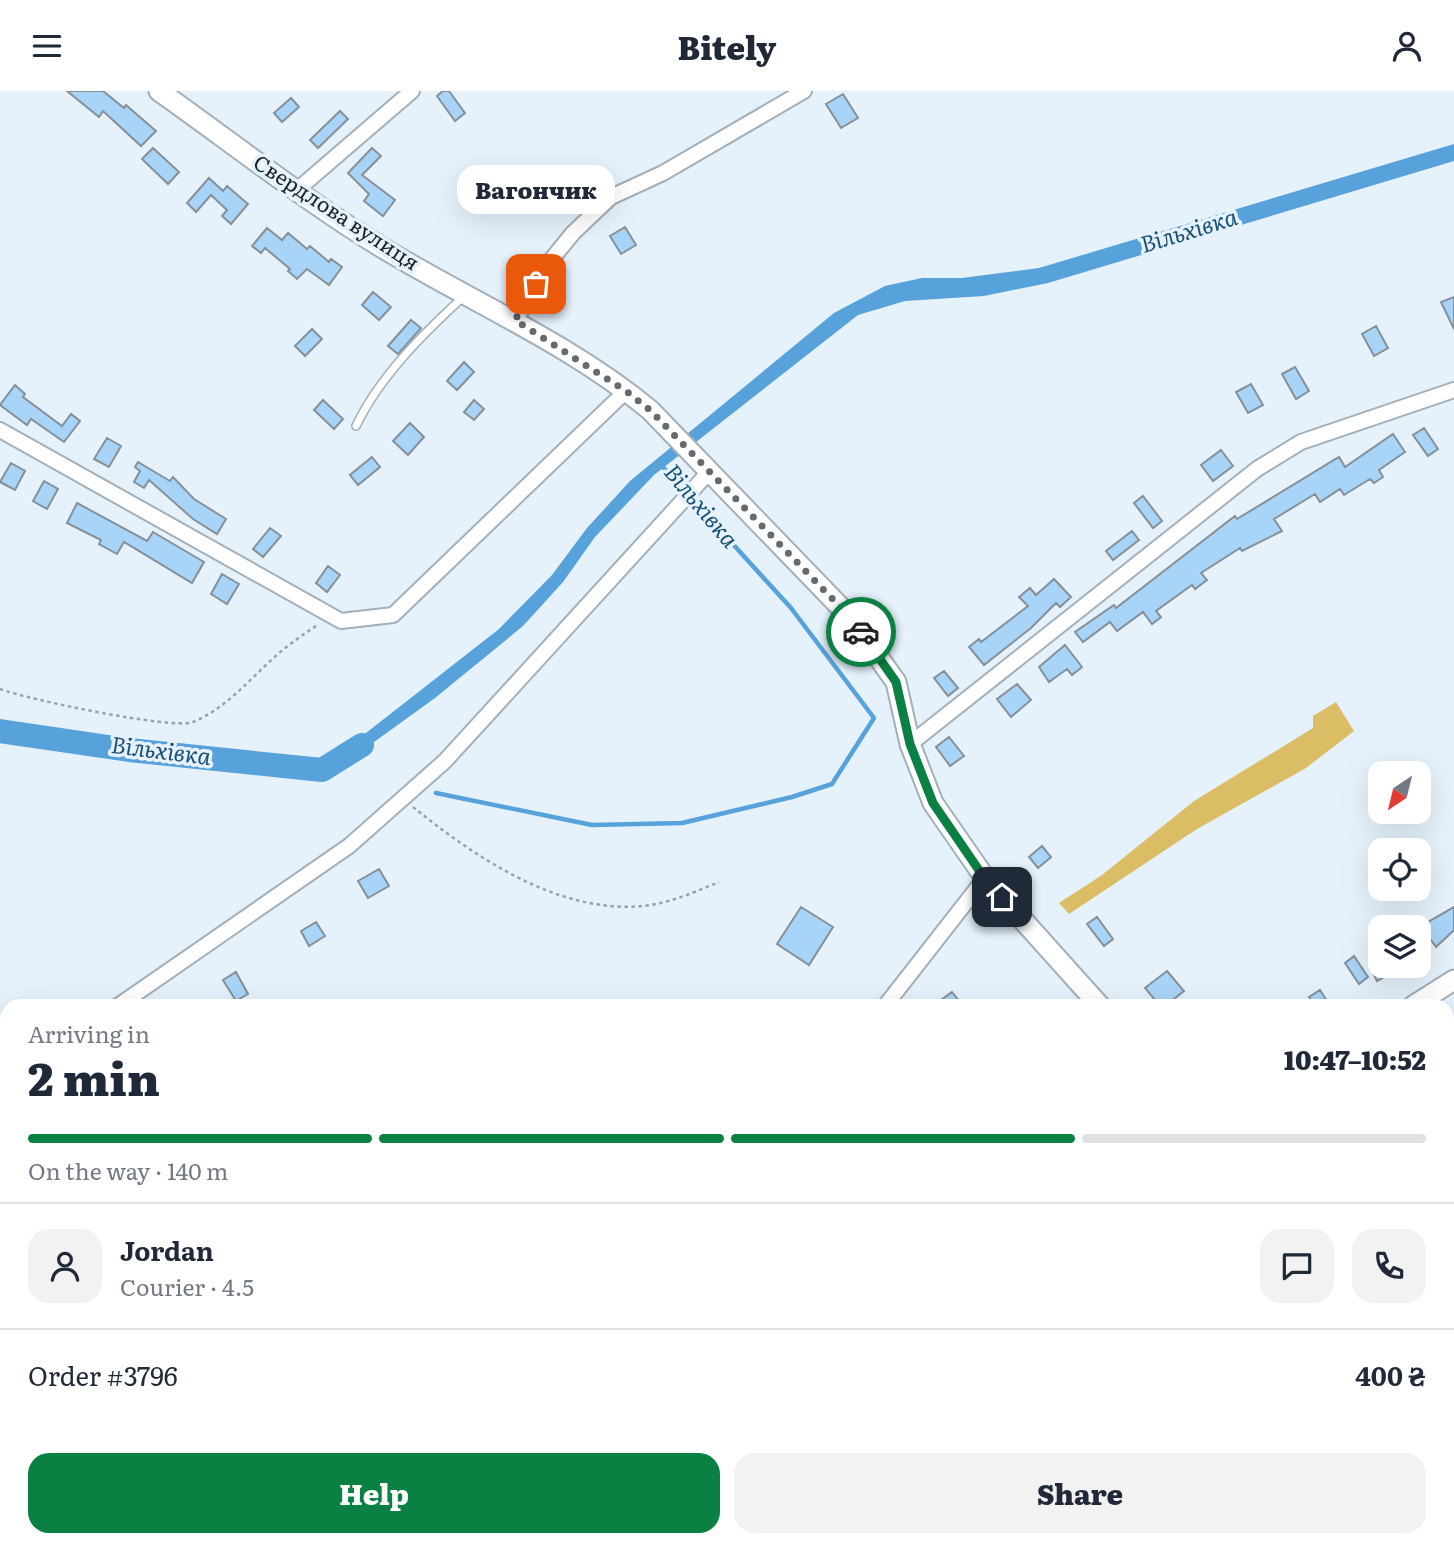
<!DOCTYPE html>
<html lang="en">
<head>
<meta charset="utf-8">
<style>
	body { margin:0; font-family:Literata,serif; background:#f2f2f3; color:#1f2937; height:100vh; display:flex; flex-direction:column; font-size:26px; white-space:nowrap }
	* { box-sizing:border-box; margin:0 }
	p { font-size:23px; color:#747a83 }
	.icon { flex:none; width:38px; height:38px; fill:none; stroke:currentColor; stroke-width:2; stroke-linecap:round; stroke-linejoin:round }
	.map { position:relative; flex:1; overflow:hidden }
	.side { position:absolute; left:0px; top:908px; width:1454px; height:548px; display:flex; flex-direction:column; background:#fff; border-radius:21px 21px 0 0; box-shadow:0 7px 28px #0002 }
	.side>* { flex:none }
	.needle { width:46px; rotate:215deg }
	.fabs { position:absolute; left:1368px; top:670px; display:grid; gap:14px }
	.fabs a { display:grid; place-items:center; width:63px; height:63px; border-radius:14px; background:#fff; box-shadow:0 7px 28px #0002; font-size:35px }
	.pin { position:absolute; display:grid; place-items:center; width:60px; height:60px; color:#fff; margin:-30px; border-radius:14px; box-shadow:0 4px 10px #0006 }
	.courier { position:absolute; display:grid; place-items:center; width:70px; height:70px; margin:-35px; border:5px solid #0b8043; border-radius:50%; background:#fff; color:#222; box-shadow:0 2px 9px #0007 }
	.bubble { position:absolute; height:49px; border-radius:21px; background:#fff; box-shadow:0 7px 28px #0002; font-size:23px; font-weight:800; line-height:49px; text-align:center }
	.overview em { font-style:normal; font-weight:800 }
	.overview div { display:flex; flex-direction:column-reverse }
	.overview { display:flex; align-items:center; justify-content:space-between; height:119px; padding:0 28px }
	h1 { font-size:46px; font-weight:800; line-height:52px }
	.bar { display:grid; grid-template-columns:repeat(4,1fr); gap:10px 7px; align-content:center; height:84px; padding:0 28px }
	.bar i { height:9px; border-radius:5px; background:#e0e1e3 }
	.bar .current { background:#0b8043 }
	.bar p { grid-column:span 4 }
	.line { display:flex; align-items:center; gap:18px; padding:0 28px; border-top:2px solid #e0e1e3 }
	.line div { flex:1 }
	.round { display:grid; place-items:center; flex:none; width:74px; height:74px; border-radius:21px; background:#f2f2f3 }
	.cta { display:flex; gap:14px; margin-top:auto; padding:14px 28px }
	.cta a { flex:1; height:80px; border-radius:21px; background:#0b8043; color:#fff; font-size:28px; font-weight:800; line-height:80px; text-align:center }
	.cta a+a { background:#f2f2f3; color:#1f2937 }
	header { display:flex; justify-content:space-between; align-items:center; height:91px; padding:0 28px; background:#fff; font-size:32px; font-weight:800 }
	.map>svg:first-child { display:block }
	.forest { fill:#dbbd66 }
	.water { fill:#57a2da }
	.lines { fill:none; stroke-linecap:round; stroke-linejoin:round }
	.stream { stroke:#57a2da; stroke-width:4.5 }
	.river { stroke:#57a2da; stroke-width:24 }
	.building { fill:#a8d4f7; stroke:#859099; stroke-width:2 }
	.lane-casing { stroke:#a3afb9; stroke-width:10 }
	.street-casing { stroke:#a3afb9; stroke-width:18 }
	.secondary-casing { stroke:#a3afb9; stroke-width:23 }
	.path { stroke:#98a2aa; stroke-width:2.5; stroke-dasharray:3.5 3.5; stroke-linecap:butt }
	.lane { stroke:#fff; stroke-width:7 }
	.street { stroke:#fff; stroke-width:14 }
	.secondary { stroke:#fff; stroke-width:19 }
	.done { stroke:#636b71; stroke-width:7; stroke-dasharray:0 12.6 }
	.route { stroke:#0b8043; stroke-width:9 }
	.labels { text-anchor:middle; stroke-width:7; stroke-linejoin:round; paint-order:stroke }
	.street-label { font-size:21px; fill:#1d2226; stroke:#e5f2fc }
	.water-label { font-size:23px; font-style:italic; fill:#1a5177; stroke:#e5f2fc }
</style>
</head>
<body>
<header><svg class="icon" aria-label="menu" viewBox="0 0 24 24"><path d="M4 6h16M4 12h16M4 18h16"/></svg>Bitely<svg class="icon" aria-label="person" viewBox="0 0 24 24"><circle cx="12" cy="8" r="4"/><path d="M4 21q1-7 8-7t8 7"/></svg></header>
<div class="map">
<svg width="1454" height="1455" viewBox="0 0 1454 1455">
	<rect width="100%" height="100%" fill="#e5f2fc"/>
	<!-- forest -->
	<path class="forest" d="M1336 611 1354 640 1306 677 1197 738 1069 823 1059 812 1102 784 1194 710 1313 637V625Z"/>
	<!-- water -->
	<path class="water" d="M1454 53V70L1048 192 984 205 905 210 858 224 654 384 595 446 563 491 523 535 435 607 338 677 334 667 499 538 552 484 587 437 630 390 834 222 885 195 922 187H962L1039 177Z"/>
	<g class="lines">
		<!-- stream -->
		<path class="stream" d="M436 702 592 734 682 732 792 706 832 693 874 627 791 517 662 375"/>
		<!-- river -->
		<path class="river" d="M0 640 129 659 322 679 362 654"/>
	</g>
	<!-- building -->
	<path class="building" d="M67 0H103L124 17 126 14 156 40 141 55 103 20 99 26Z
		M443 0H449L465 22 455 30 437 5Z
		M843 3 858 27 841 37 826 13Z
		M291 7 299 16 282 31 274 22Z
		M340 20 348 28 318 57 310 49Z
		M153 57 179 81 168 93 142 68Z
		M372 57 381 65 362 84 395 109 383 125 364 110 369 103 348 82Z
		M209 87 223 100 227 95 248 113 231 133 222 125 227 119 211 104 196 121 187 112Z
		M625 136 636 154 621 163 610 145Z
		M267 137 282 149 288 142 307 158 310 155 329 171 331 168 342 176 329 194 307 178 297 188 288 180 290 178 265 157 261 162 252 155Z
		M373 201 391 216 379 229 362 214Z
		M1454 206V238L1441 211Z
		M411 229 421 237 398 263 388 255Z
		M1376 235 1388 257 1374 265 1362 243Z
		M312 238 322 248 305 265 295 255Z
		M464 271 474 281 457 299 447 290Z
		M1295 276 1309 300 1296 308 1282 283Z
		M1251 293 1263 314 1248 322 1236 301Z
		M15 294 25 303 23 306 62 335 71 323 80 330 64 351 31 328 27 334 0 314Z
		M323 309 343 328 334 338 314 319Z
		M474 309 484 318 474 329 464 321Z
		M410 332 424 346 408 364 393 350Z
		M1424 337 1438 358 1428 365 1413 344Z
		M1393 343 1405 361 1379 379 1383 386 1374 392 1370 388 1344 404 1340 398 1320 411 1315 403 1274 428 1282 440 1242 460 1240 457 1201 482 1207 489 1195 498 1192 494 1156 520 1161 526 1152 533 1143 521 1117 540 1110 531 1083 551 1075 541 1114 514 1116 517 1235 425 1237 428 1339 366 1345 376Z
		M107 347 121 355 109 376 94 368Z
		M1221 359 1233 375 1213 390 1201 374Z
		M372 366 380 376 358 394 350 384Z
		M138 371 170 390 173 386 194 408 226 428 217 443 193 428 149 389 144 397 134 391 140 380 135 376Z
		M11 372 25 380 15 399 0 391Z
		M44 390 58 398 47 418 33 410Z
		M1143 405 1162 430 1153 437 1134 412Z
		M77 412 147 450 153 441 204 471 192 492 124 451 117 463 99 453 101 449 67 432Z
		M270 437 281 445 263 466 253 458Z
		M1132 440 1139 449 1113 469 1106 460Z
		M328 475 340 484 327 501 316 492Z
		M222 483 239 493 227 513 211 503Z
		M1054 488 1071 506 1060 516 1056 512 1031 537 984 574 969 556 979 548 981 551 1028 515 1019 506 1030 497 1036 504Z
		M1065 554 1082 576 1072 584 1067 578 1049 591 1039 576Z
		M944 580 958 597 948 605 934 587Z
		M1017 593 1031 609 1011 626 997 608Z
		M949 646 964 665 950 675 936 656Z
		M1042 755 1051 766 1038 777 1029 766Z
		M379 778 389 795 368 807 358 790Z
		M801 816 833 836 809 874 777 853Z
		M1454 816V839L1436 856 1421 835Z
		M1097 826 1113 848 1104 855 1087 833Z
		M316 831 325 845 309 855 301 840Z
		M1354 865 1368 886 1359 893 1345 872Z
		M1377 875H1403L1377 890 1371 878Z
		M1167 880 1184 900 1165 915H1160L1145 897Z
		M236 881 248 903 236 910 223 889Z
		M1320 899 1330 915H1315L1309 906Z
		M952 901 963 915H933Z"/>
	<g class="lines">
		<!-- lane casing -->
		<g class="lane-casing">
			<path id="lane" d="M356 335C380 285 423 243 463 206
				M0 966 7 978
				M1453 991 1454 992
				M1447 1053 1454 1044"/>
		</g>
		<!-- street casing -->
		<g class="street-casing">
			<path id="street" d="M297 99 412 0
				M515 230 547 174 573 142 611 106 663 82 804 0
				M0 339 341 530 393 524 626 300
				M910 653 1257 378 1301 351 1454 299
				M118 915 349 755 445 670 708 382
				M885 915 985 787
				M0 992 7 988
				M1447 1285 1454 1277
				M0 1293 7 1288
				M659 1449 663 1455
				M126 1455 133 1449
				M703 1455 712 1449
				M844 1455 845 1449
				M1050 1455 1058 1449"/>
		</g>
		<!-- secondary casing -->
		<g class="secondary-casing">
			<path id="secondary" d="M159 0C234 53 307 111 386 159 474 212 570 253 650 319L849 525 896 591 910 653 933 712 985 787 1100 915
				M1413 915 1454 889
				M1447 1142 1454 1146
				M552 1455 560 1449"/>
		</g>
		<!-- path -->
		<path class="path" d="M0 598C26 608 172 639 193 631 231 615 253 583 284 558 295 549 307 541 319 533
			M413 716C475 766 558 823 643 815 670 812 695 801 719 791"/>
		<!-- lane -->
		<use href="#lane" class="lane"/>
		<!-- street -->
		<use href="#street" class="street"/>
		<!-- secondary -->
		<use href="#secondary" class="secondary"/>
	</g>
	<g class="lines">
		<!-- done -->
		<path class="done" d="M536 193 515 229 626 300 650 319 849 525 861 541"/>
		<!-- route -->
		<path class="route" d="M861 541 896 591 910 653 933 712 985 788 1002 806"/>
	</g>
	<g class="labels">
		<!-- street labels -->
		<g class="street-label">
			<text transform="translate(336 122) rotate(33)" y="7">Свердлова вулиця</text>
		</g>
		<!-- water labels -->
		<g class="water-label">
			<text transform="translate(1189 140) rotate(-17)" y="8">Вільхівка</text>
			<text transform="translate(701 415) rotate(50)" y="8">Вільхівка</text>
			<text transform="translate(161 660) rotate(7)" y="8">Вільхівка</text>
		</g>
	</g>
</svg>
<div class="fabs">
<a><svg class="needle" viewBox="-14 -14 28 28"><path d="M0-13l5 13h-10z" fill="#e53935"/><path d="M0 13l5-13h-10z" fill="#747a83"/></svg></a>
<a><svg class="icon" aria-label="locate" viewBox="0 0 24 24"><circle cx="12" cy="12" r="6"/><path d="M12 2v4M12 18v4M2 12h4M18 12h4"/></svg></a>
<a><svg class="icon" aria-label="layers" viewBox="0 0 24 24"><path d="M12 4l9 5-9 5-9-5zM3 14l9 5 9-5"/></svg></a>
</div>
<div class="pin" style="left:536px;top:193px;background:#ea580c"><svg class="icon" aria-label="bag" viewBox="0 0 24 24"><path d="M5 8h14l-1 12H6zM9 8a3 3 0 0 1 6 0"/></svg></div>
<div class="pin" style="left:1002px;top:806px;background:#1f2937"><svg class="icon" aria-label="home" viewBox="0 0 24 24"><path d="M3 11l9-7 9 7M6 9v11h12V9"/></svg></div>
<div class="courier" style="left:861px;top:541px"><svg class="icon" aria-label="car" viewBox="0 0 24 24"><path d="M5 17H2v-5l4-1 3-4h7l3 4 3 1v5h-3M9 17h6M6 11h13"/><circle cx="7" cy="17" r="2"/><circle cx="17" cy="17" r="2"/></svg></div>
<div class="bubble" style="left:457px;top:74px;width:158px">Вагончик</div>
<section class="side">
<div class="overview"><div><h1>2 min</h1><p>Arriving in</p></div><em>10:47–10:52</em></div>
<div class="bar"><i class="current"></i><i class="current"></i><i class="current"></i><i></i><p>On the way · 140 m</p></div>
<div class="line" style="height:126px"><a class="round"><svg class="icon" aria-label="person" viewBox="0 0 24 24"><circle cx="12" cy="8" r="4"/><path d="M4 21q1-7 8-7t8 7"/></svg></a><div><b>Jordan</b><p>Courier · 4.5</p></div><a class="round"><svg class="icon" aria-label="chat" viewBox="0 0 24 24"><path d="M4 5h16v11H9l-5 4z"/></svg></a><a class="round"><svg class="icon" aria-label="phone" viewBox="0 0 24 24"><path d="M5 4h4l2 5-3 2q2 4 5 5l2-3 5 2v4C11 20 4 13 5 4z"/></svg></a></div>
<div class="line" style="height:91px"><div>Order #3796</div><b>400 ₴</b></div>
<div class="cta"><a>Help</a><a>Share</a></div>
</section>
</div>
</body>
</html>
